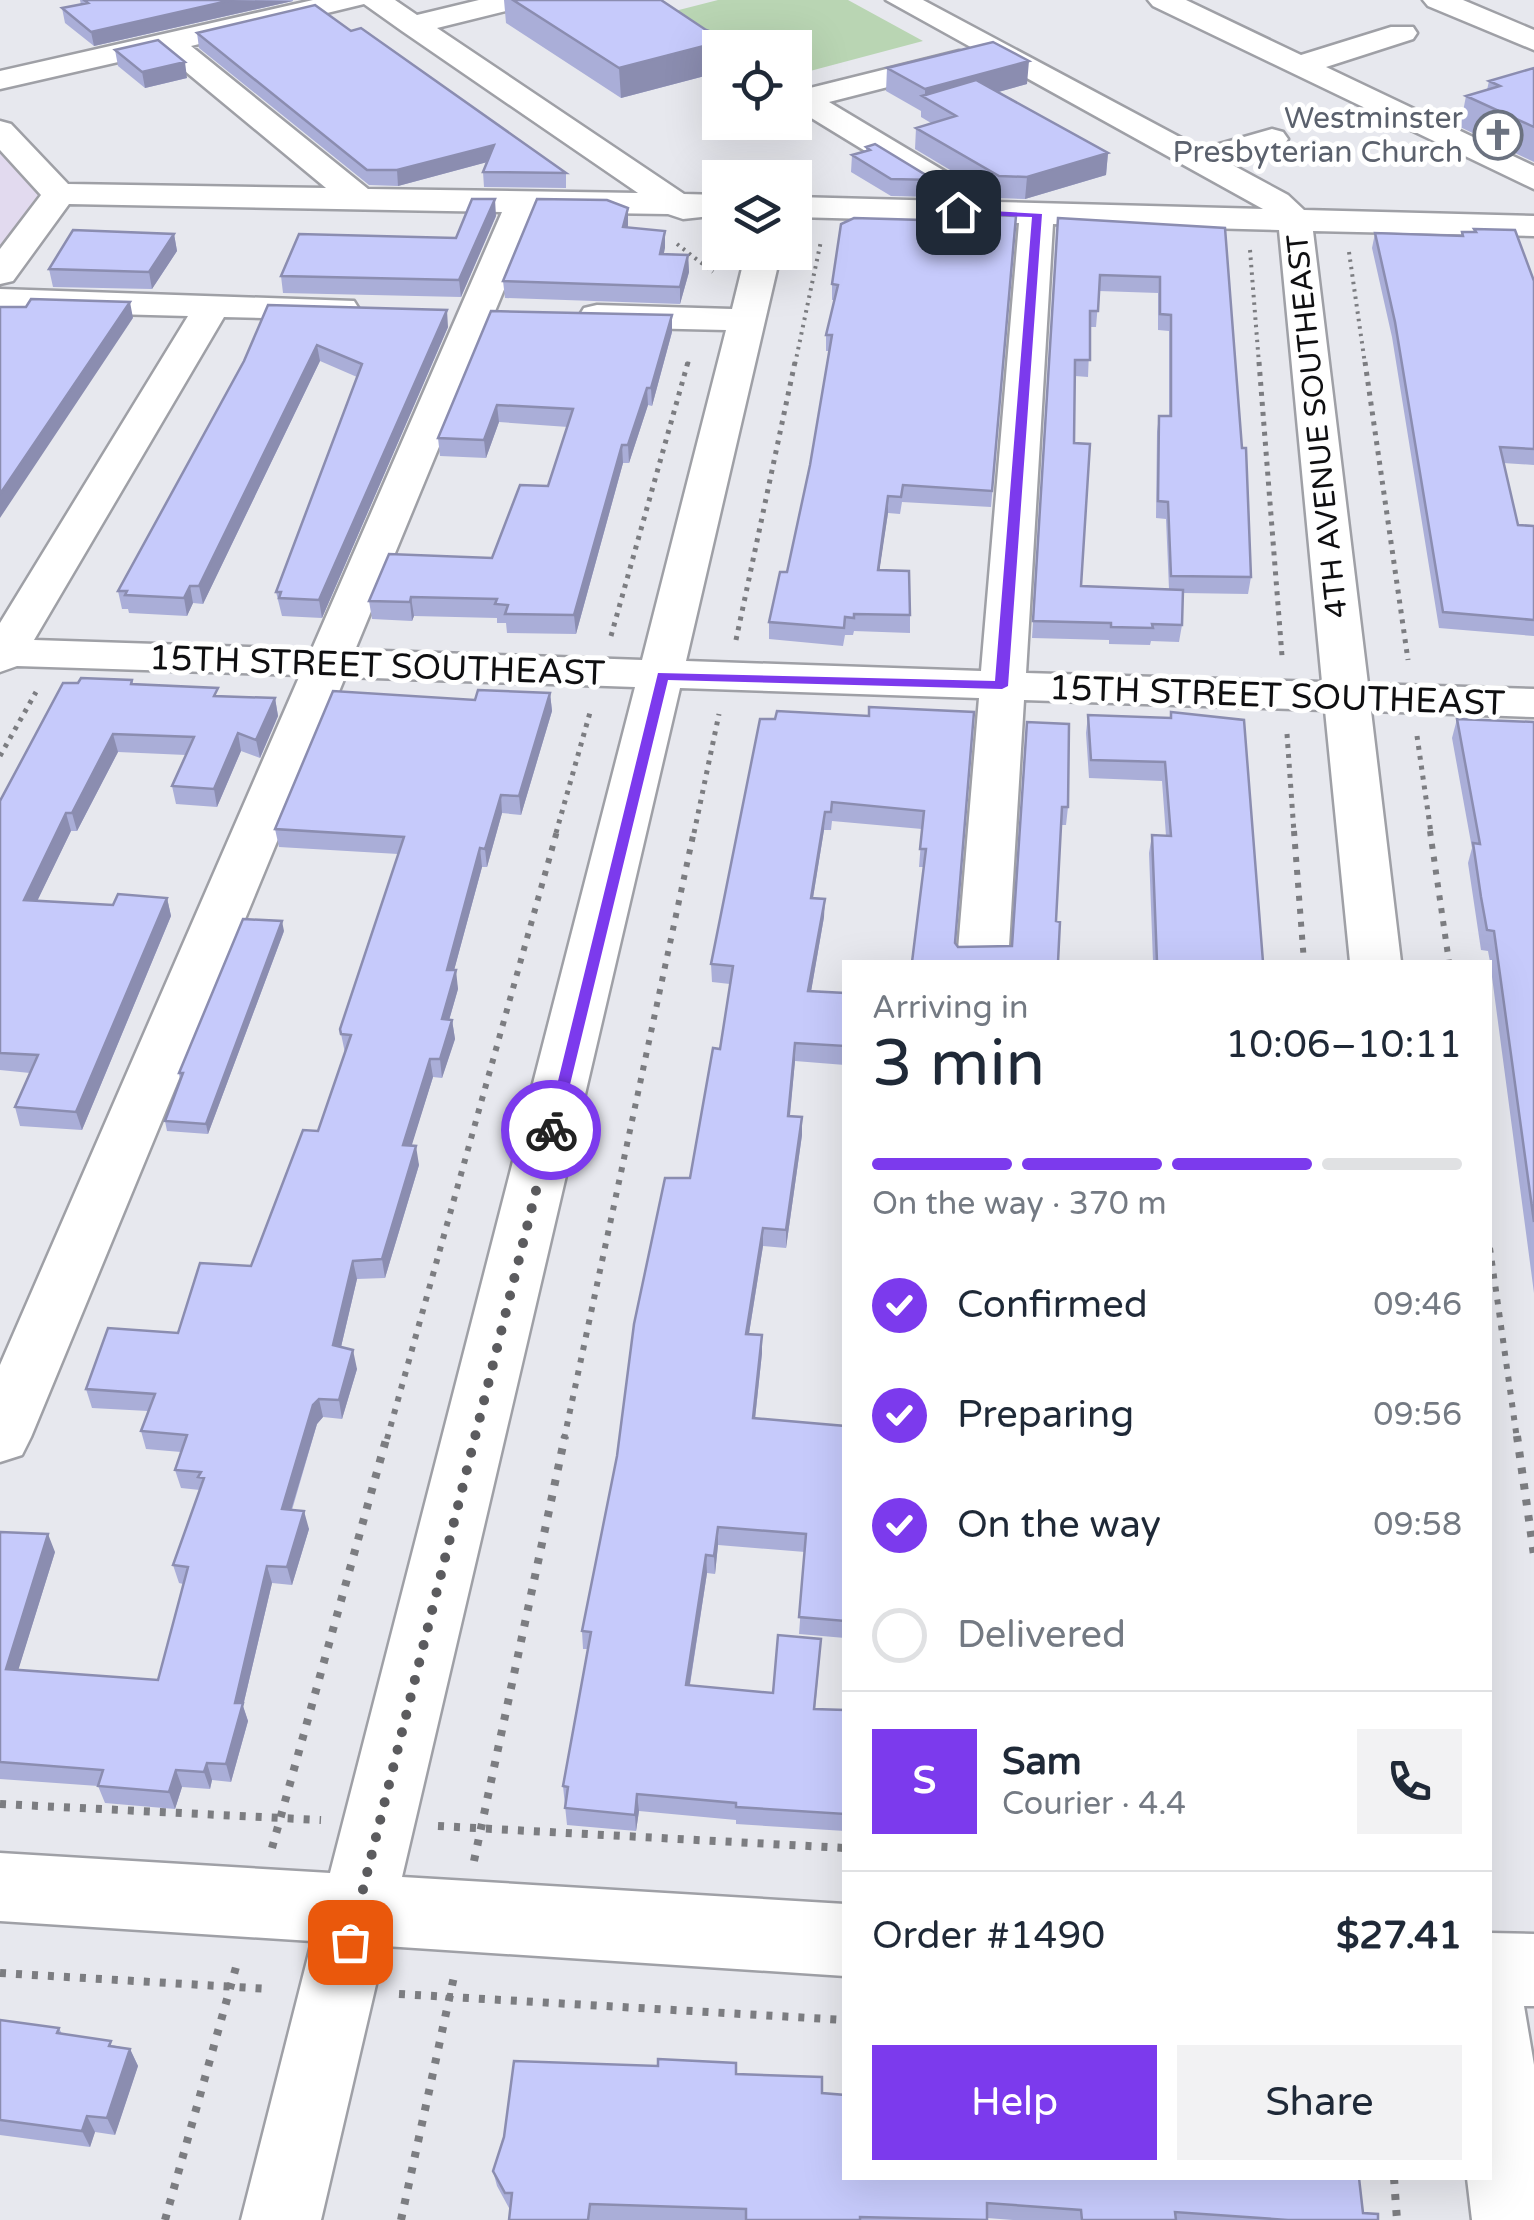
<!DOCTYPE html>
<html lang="en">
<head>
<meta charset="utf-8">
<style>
	body { margin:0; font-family:"Varela Round",sans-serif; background:#f2f2f3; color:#1f2937; height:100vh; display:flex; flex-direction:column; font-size:38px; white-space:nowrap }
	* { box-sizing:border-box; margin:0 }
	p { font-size:32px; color:#747a83 }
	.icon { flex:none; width:55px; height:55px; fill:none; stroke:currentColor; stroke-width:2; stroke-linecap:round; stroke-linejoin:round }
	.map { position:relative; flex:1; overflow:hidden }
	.panel { position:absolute; left:842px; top:960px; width:650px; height:1220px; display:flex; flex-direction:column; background:#fff; border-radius:0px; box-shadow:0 10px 40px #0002 }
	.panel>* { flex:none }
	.tools { position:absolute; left:702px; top:30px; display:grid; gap:20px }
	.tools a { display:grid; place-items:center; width:110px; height:110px; border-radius:0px; background:#fff; box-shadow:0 10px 40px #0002; font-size:50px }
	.pin { position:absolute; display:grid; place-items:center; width:85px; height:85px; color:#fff; margin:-42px; border-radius:20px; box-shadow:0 5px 15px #0006 }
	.courier { position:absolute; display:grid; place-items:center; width:100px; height:100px; margin:-50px; border:8px solid #7c3aed; border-radius:50%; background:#fff; color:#222; box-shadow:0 2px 12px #0007 }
	.headline em { font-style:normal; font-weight:600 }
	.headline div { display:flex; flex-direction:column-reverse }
	.headline { display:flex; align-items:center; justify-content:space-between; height:170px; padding:0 30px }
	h1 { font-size:65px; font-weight:600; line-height:75px }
	.bar { display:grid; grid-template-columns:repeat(4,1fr); gap:15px 10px; align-content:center; height:120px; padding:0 30px }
	.bar i { height:12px; border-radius:8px; background:#e0e1e3 }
	.bar .current { background:#7c3aed }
	.bar p { grid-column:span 4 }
	.line { display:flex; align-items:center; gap:25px; padding:0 30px; border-top:2px solid #e0e1e3 }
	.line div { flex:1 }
	.round { display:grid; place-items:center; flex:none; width:105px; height:105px; border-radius:0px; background:#f2f2f3 }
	ol { padding:0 30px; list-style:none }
	li { display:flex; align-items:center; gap:30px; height:110px }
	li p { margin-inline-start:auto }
	li .icon { padding:10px; border-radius:50%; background:#7c3aed; color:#fff; stroke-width:4 }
	li:last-child { color:#747a83 }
	li i { width:55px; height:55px; border:5px solid #e0e1e3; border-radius:50% }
	.primary-button { display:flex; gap:20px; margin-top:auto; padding:20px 30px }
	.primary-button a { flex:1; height:115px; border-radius:0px; background:#7c3aed; color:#fff; font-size:40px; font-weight:600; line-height:115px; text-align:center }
	.primary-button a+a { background:#f2f2f3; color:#1f2937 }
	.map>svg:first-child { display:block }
	.education { fill:#e2daef }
	.green { fill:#b9d5b3 }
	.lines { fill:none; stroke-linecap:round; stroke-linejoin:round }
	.minor-casing { stroke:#9fa0a6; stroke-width:5 }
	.major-casing { stroke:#9fa0a6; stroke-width:5 }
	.path-far3 { stroke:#7c7d81; stroke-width:4; stroke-dasharray:2.5 5; stroke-linecap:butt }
	.path-far2 { stroke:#7c7d81; stroke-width:5; stroke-dasharray:4 6; stroke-linecap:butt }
	.path-far1 { stroke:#7c7d81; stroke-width:6; stroke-dasharray:5 8; stroke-linecap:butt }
	.path { stroke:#7c7d81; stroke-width:8; stroke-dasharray:6 10; stroke-linecap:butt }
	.minor { fill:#fff; fill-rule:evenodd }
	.major { fill:#fff; fill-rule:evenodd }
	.wall { fill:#aaaed8; fill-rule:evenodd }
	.shaded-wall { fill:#8b8db0 }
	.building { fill:#c6cafb; stroke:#8b8db0; stroke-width:2.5 }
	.route { fill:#7c3aed }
	.done { stroke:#5b5b5e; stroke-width:10; stroke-dasharray:0 18 }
	.labels { text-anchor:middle; stroke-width:10; stroke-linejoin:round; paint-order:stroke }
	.far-worship-label { font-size:30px; fill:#5b616d; stroke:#fff; text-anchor:end }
	.far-street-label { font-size:30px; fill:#0f0f11; stroke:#fff }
	.street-label { font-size:35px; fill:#0f0f11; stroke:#fff }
</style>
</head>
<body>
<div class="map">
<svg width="1534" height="2220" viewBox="0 0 1534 2220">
	<rect width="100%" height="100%" fill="#e7e8ee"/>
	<!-- education -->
	<path class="education" d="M0 131 59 194 0 273Z"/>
	<!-- green -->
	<path class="green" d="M718 0H848L923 41 795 75V48L734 47 671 12Z"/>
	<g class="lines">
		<!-- minor casing -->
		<g class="minor-casing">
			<path id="minor" d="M313 0H395L417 15 479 0H531L526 6 437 28 684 194 720 195V215L683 219 668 214 536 212 355 650 642 660 726 330 597 327 584 324 579 316 584 308 597 305 732 309 746 252H781L686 661 981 671 1019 223 795 217V197L947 201 795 108V86L806 89 959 51 970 54 974 60 970 66 829 102 996 202 1263 209 886 0H923L1202 149 1272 129 1283 132 1288 139 1283 146 1227 162 1288 195 1304 210 1534 216V236L1313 231 1368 684 1534 689V717L1371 711 1401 962H1350L1325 710 1024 700 1008 962H957L979 698 680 688 402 1877 845 1904V1976L385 1946 321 2220H241L312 1941 0 1921V1853L330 1873 635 687 345 677 31 1437 22 1455 0 1462V1365L300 675 17 666 0 672V623L188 316 0 311V289L354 301 359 309 354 317 341 320 224 317 34 640 312 649 502 212 69 204 13 281 0 284V249L41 195 0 150V121L11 124 68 184 326 188 162 52 0 89V71ZM364 4 402 31 638 193 368 189 191 46ZM1053 224 1279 230 1322 682 1026 673Z
				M1148 0H1186L1301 55 1391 27H1413L1417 33 1413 39 1326 67 1534 166V189L1153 6Z
				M1490 1933 1534 1934V2006H1524L1534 2065V2220H1472L1467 2178H1490Z"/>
		</g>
		<!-- major casing -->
		<g class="major-casing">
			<path id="major" d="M1423 0H1463L1534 30V50L1428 6Z"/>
		</g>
		<!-- path-far3 -->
		<path class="path-far3" d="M677 244 713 272
			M1250 250 1259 364
			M1349 252 1365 364
			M688 364 689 359
			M795 364 821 241"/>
		<!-- path-far2 -->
		<path class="path-far2" d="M1259 362 1282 656
			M1365 362 1408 660
			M611 636 688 362
			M736 640 795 362
			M1287 734 1294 833
			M1417 736 1431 833
			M0 756 36 692
			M556 833 591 709
			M694 833 719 714"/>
		<!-- path-far1 -->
		<path class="path-far1" d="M1294 831 1304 962
			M1430 831 1449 962
			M1490 1248 1517 1439
			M387 1439 557 831
			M564 1439 694 831"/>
		<!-- path -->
		<path class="path" d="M1517 1436 1534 1555
			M0 1804 321 1820
			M438 1826 845 1848
			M272 1848 387 1436
			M474 1861 565 1436
			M0 1973 270 1989
			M399 1994 845 2020
			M1394 2178 1397 2220
			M165 2220 238 1960
			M401 2220 455 1972"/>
		<!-- minor -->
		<use href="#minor" class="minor"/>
		<!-- major -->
		<use href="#major" class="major"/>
	</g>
	<!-- wall -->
	<path class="wall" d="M80 0H293V1L94 46 65 23 62 8 81 5Z
		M504 0H661L706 30 731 39V48H720V72L621 98 506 23Z
		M351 31 566 173V188L484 187 483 172 487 162 398 186 369 185 199 48 197 33Z
		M115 50 187 78 145 88 118 66Z
		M887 68 1027 84 998 92 1108 153 1106 175 1025 199 997 198 915 149 916 128 931 123 921 117V111L886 91Z
		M1534 68V162L1460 127 1466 96 1487 90 1489 81Z
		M866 147 934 180 933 197 891 196 851 172 852 155 866 151Z
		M628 208V227L665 231 664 254 688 255 689 272 680 304 505 298 503 281Z
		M946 213 1016 216 991 507 902 502 900 514 888 513 879 570 910 615V633L854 631 853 635H845L843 646 769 639V622L787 572 810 465 829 351H826V335L834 300H832V284L946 221Z
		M496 216 461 297 283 293 281 276 456 238Z
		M1058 218 1225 228 1251 577 1248 594 1183 593 1182 625 1179 642 1151 641 1150 645 1109 644V640L1032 638ZM1099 291 1158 293V330L1169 331V416H1159L1157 432 1156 518 1166 519 1169 589 1081 586 1074 443 1075 376 1088 377 1090 327H1096Z
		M1474 229 1534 281V465L1503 463 1518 525 1534 526V636L1439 628 1392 337 1372 248 1375 233 1461 236 1462 232H1474Z
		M174 234 177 251 152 289 53 287 49 269Z
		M268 305 448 327 322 618 282 616 276 592 357 377 320 361 203 604 193 603 187 616 129 613 128 609H122L118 591 244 361Z
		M491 311 672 332 652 406 648 405 629 463H623L576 634 507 633 506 623H497V618L414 616 412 621 372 619 369 601 492 558 548 486 568 427 499 422 486 458 440 456 438 438Z
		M132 680 133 684 219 696 275 698 278 716 260 758 241 751 217 807 176 804 172 786 186 755 118 752 77 831H71L37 901 113 905 167 898 171 916 82 1130 20 1126 15 1107 30 1073 0 1070V801L78 683Z
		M550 693 552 711 521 815 502 813 487 867H482L454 970 458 989 449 1020H452L455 1039 442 1078 433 1077 411 1146 419 1165 385 1278 357 1279 341 1347 357 1369 342 1419 323 1417 317 1424 292 1510 309 1529 292 1585 272 1583 243 1706 248 1721 231 1782 212 1780 210 1789 182 1787 175 1809 105 1803 98 1786 0 1779V1532L55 1552 18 1670 158 1680 183 1584 179 1583 173 1565 200 1490 181 1488 175 1470 181 1452 146 1449 141 1431 148 1411 92 1408 86 1389 178 1333 251 1266 318 1131 345 1053 340 1029 398 854 279 847 275 829 475 700Z
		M974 712 955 944 958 947 1012 946 1027 722 1068 807 1066 825H1061L1056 921 1058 962H912L924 867H919L922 829 832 821 831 830H824L813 898 824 917 811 991 845 993V1065L795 1061 790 1116 802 1117V1135L786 1248 763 1246 749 1334 762 1353 755 1419 845 1426V1638L799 1634 805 1552 718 1545 715 1574 707 1573 690 1685 773 1693 820 1656 815 1709 845 1710V1831L736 1824V1820L639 1811 636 1831 567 1825 563 1786 588 1649H583L582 1631 690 1178 720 1049 730 984 712 982 711 964 775 719Z
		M1171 712 1263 962H1153L1149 853 1152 835 1166 836 1162 781 1089 778 1086 733 1088 715 1170 718Z
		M1457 719 1534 722V1293L1490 962 1488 951 1481 950 1468 863 1472 848 1452 738Z
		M284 931 208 1134 167 1131 165 1121 180 1080 179 1073Z
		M845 1307V1345H842Z
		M0 2020 59 2028 62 2034 130 2049 138 2066 115 2135 95 2132 90 2147 0 2135Z
		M736 2063 737 2074 1363 2213 1378 2220H1013L987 2218V2220H509L511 2208H509L497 2186 493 2171 658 2066Z"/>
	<!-- shaded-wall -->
	<path class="shaded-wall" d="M232 0 293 1 94 46 91 32Z
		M731 39V48H720V72L621 98 619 68Z
		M1029 61 1027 84 942 108 925 98V89Z
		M185 62 187 78 145 88 142 72Z
		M494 145 495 160 398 186 397 170Z
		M1108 153 1106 175 1025 199 1027 177Z
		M495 199 496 216 461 297 459 280Z
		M628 208V225L624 243 623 227Z
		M665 231V248L660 271V254Z
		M174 234 177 251 152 289 149 272Z
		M688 255 689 272 680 304V287Z
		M130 302 133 318 0 518V494Z
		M447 310 448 327 322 618 319 600Z
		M672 315V332L652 406 651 388Z
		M317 345 320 361 203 604 199 586Z
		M647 388 648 405 629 463 628 445Z
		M497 405 499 422 486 458 484 440Z
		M622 445 623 463 576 634 574 615Z
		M888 496V513L877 587 878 570Z
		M190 586 193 603 187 616 184 598Z
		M411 597 414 616 412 621 410 602Z
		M550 693 552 711 521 815 519 796Z
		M275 698 278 716 260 758 256 740Z
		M238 733 241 751 217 807 214 789Z
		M113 734 118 752 77 831 72 813Z
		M501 795 502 813 487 867 485 849Z
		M825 812 824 830 810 916 811 898Z
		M66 813 71 831 29 918 24 900Z
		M480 848 482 867 449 989 447 970Z
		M167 898 171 916 82 1130 76 1112Z
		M825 899 824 917 808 1009V991Z
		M282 921 284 931 208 1134 206 1124Z
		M456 970 458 989 444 1038 442 1019Z
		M452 1020 455 1039 442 1078 440 1059Z
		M795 1043V1061L788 1134V1116Z
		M430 1059 433 1077 406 1164 403 1145Z
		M802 1117V1135L786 1248V1230Z
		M416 1146 419 1165 385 1278 382 1259Z
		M763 1228V1246L746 1352V1334Z
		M353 1261 357 1279 337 1364 333 1345Z
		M762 1335V1353L753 1437V1418Z
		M353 1350 357 1369 342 1419 339 1400Z
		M319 1399 323 1417 317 1424 286 1527 282 1509 313 1405Z
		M304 1511 309 1529 292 1585 287 1567Z
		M718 1527V1545L715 1574 714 1556Z
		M48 1534 55 1552 13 1687 6 1669Z
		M706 1555 707 1573 687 1702 686 1685Z
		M267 1566 272 1583 243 1706 248 1721 231 1782 226 1764 235 1703Z
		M207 1763 212 1780 210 1789 204 1772Z
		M176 1770 182 1787 175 1809 169 1792Z
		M637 1794 639 1811 636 1831 635 1815Z
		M130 2049 138 2066 115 2135 107 2118Z
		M87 2116 95 2132 90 2147 82 2131Z"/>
	<!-- building -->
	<path class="building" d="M84 0H232L91 32 62 8 88 3Z
		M513 0H661L706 30 731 39 619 68Z
		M315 5 351 31 361 28 566 173 483 172 494 145 397 170H367L197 33Z
		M158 40 185 62 142 72 115 50Z
		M993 42 1029 61 925 89 887 68Z
		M1534 68V127L1466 96 1500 86 1489 81Z
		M976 80 1108 153 1027 177 999 176 916 128 956 116 922 96Z
		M875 144 934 180 891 179 852 155 870 150 866 147Z
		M472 199H495L459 280 281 276 299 234 456 238Z
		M537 199 607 200 628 208 623 227 665 231 660 254 688 255 680 287 503 281Z
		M946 213 1016 216 992 491 903 485 901 497 888 496 878 570 909 571 910 615 854 614V618L845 617 844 628 769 622 780 572H787L810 465 832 335H826L838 285 832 284 841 224 854 218 959 221Z
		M1058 218 1225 228 1242 448H1246L1251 577 1171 576 1168 502 1158 501 1159 416H1171V315L1160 314V277L1100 275 1098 311H1090V360H1075L1074 443 1090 444 1081 586 1183 590 1182 625 1152 624 1153 628 1111 627V623L1033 621Z
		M1474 229 1515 230 1534 281V449L1500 447 1518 525 1534 526V620L1443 612 1395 322 1375 233 1463 236 1462 232H1476Z
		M73 230 174 234 149 272 49 269Z
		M31 299 130 302 0 494V307H26Z
		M268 305 447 310 319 600 279 598 281 592H276L362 364 317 345 199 586H190L184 598 125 595 127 591H118L244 361Z
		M491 311 672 315 651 388H647L628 445H622L574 615 505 614 508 605 495 604 497 599 411 597 410 602 369 601 389 554 492 558 520 485 548 486 573 409 497 405 484 440 438 438Z
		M81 678 132 680 131 684 218 688 214 696 275 698 256 740 238 733 214 789 172 786 194 737 113 734 72 813H66L24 900 113 905 118 894 167 898 76 1112 15 1107 38 1055 0 1053V801L63 683H78Z
		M478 690 550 693 519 796 501 795 485 849 480 848 447 970H456L442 1019 452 1020 440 1059H430L403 1145 416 1146 382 1259 353 1261 333 1345 353 1350 339 1400 319 1399 313 1405 282 1509 304 1511 287 1567 267 1566 235 1703H243L226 1764 207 1763 204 1772 176 1770 169 1792 98 1786 103 1770 0 1762V1532L48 1534 6 1669 158 1680 188 1567 173 1565 204 1478 198 1477 201 1472 175 1470 187 1435 141 1431 155 1394 86 1389 108 1328 178 1333 200 1263 251 1266 303 1130 318 1131 351 1035 341 1034 340 1029 404 837 275 829 333 691 475 700Z
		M869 707 974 712 955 943 958 947 1012 946 1027 722 1069 724 1068 807H1062L1056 921 1060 922 1058 962H912L926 849H920L924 811 832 802 831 812H825L811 898 825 899 808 991 845 993V1046L795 1043 788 1116 802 1117 786 1230 763 1228 746 1334 762 1335 753 1418 845 1426V1621L799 1617 806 1534 718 1527 714 1556 706 1555 686 1685 773 1693 778 1635 821 1639 814 1709 845 1710V1814L736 1807V1803L637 1794 635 1815 565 1808 568 1787 563 1786 591 1632 582 1631 617 1456 634 1324 665 1178H690L713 1048 720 1049 733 966 711 964 760 719H775L777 711 869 716Z
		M1171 712 1244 720 1263 962H1157L1152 835 1171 836 1165 762 1091 760 1088 715 1171 718Z
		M1457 719 1534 722V1222L1494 931 1487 930 1481 897 1473 843 1480 844Z
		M243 919 282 921 206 1124 165 1121 183 1073H179Z
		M0 2020 59 2028 57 2033 111 2041 109 2046 130 2049 107 2118 87 2116 82 2131 0 2120Z
		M658 2059 736 2063V2074L822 2077V2093L845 2095V2178H1359L1363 2213 1378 2214V2220H1288L1175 2212 1176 2220H1082L1081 2210 987 2203V2220L860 2217V2220H746V2209L590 2204 588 2220H509L512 2193H505L493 2171 504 2137 514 2061 658 2066Z"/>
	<!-- route -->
	<path class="route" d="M958 209 1042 214 1008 686 1002 689 668 680 559 1130 545 1134 658 673 995 681 1032 217 954 214Z"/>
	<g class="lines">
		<!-- done -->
		<path class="done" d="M350 1942 551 1130"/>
	</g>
	<!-- icons -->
	<defs>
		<g id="church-ring" transform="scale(2.5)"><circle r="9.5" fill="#fff" stroke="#6b7280" stroke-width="1.5"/><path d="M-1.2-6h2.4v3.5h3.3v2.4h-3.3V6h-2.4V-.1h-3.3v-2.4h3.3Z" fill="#6b7280"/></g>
	</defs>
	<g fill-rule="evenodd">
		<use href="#church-ring" x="1498" y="135"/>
	</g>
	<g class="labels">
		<!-- far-worship labels -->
		<g class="far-worship-label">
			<text x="1463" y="128">Westminster<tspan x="1463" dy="34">Presbyterian Church</tspan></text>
		</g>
		<!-- far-street labels -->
		<g class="far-street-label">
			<text transform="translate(1317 426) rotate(-96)" y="10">4TH AVENUE SOUTHEAST</text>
		</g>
		<!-- street labels -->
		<g class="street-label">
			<text transform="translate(377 665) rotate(2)" y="12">15TH STREET SOUTHEAST</text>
			<text transform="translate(1277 695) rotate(2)" y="12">15TH STREET SOUTHEAST</text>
		</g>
	</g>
</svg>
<div class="tools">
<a><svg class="icon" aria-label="locate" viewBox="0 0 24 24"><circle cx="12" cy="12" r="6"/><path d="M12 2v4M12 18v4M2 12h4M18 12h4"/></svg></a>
<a><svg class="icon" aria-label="layers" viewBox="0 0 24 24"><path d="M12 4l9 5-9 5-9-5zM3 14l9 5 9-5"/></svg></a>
</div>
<div class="pin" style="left:350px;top:1942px;background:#ea580c"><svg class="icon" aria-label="bag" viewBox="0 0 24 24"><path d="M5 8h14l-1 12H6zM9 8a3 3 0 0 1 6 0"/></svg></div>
<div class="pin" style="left:958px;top:212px;background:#1f2937"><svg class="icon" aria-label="home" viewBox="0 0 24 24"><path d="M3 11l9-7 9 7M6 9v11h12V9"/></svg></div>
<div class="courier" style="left:551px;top:1130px"><svg class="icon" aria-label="bike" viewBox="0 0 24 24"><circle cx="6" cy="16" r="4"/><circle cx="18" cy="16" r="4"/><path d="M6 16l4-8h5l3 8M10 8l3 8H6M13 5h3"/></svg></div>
<section class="panel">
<div class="headline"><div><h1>3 min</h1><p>Arriving in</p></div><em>10:06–10:11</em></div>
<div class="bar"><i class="current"></i><i class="current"></i><i class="current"></i><i></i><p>On the way · 370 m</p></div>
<ol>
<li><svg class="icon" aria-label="check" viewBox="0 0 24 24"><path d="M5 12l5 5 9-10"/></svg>Confirmed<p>09:46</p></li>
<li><svg class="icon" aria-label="check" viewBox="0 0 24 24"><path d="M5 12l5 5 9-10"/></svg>Preparing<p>09:56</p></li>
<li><svg class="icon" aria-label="check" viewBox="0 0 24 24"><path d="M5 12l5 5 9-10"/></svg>On the way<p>09:58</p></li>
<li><i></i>Delivered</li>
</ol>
<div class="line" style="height:180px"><b class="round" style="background:#7c3aed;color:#fff">S</b><div><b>Sam</b><p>Courier · 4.4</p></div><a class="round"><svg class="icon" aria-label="phone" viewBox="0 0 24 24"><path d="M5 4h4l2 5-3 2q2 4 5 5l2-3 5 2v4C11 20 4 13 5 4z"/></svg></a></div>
<div class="line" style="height:130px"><div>Order #1490</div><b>$27.41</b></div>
<div class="primary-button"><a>Help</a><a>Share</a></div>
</section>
</div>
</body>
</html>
